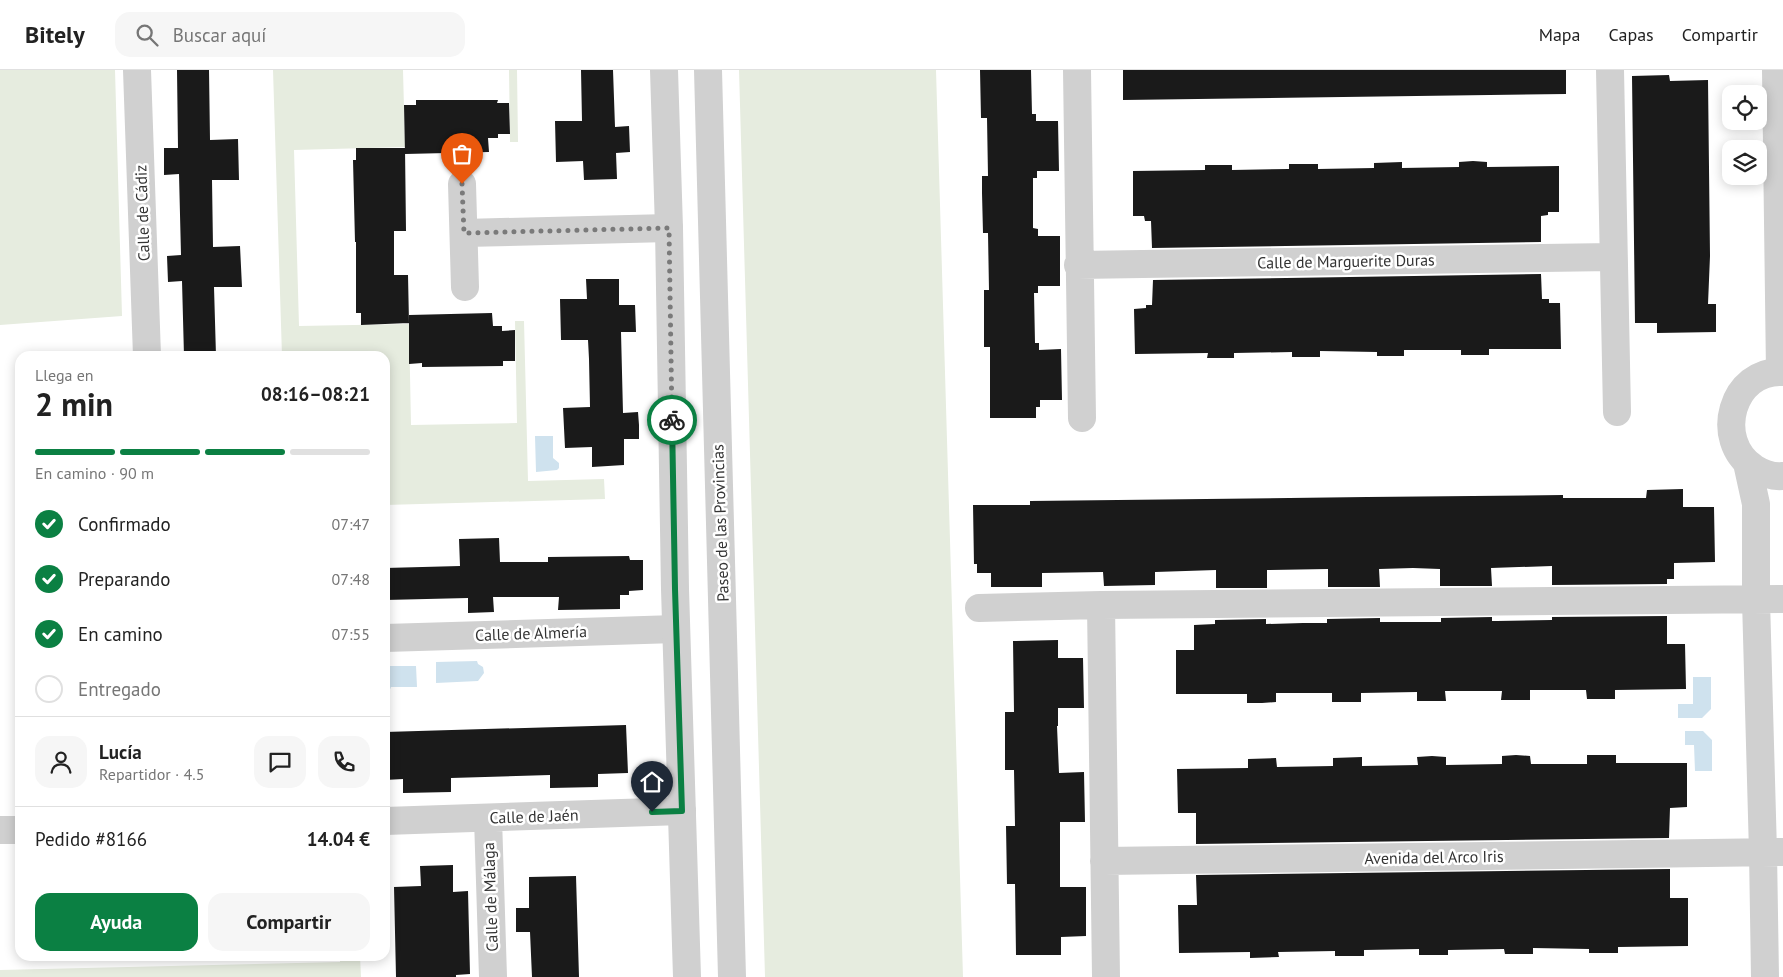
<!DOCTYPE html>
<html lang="es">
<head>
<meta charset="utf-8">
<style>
	body { margin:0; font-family:"PT Sans",sans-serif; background:#f6f6f6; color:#222; height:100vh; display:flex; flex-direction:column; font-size:19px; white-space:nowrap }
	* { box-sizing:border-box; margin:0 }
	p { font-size:16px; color:#767676 }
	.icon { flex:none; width:28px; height:28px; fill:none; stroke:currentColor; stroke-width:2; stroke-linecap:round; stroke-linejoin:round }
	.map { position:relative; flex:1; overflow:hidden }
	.drawer { position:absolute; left:15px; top:281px; width:375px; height:610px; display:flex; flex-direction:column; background:#fff; border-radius:15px; box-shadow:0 2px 12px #0003 }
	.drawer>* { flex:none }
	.buttons { position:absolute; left:1722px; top:15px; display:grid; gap:10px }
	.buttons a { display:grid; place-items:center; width:45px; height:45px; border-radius:10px; background:#fff; box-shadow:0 2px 12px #0003; font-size:25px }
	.pin { position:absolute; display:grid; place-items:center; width:42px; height:42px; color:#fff; margin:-51px -21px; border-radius:50% 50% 50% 0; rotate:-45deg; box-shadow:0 0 5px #0007 }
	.pin .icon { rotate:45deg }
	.courier { position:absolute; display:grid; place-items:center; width:50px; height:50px; margin:-25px; border:4px solid #0b8043; border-radius:50%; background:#fff; color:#222; box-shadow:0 1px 6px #0007 }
	.overview em { font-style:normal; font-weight:800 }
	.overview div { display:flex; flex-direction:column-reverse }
	.overview { display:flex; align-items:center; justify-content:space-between; height:85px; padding:0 20px }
	h1 { font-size:32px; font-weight:800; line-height:38px }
	.bar { display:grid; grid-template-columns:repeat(4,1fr); gap:8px 5px; align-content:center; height:60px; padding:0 20px }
	.bar i { height:6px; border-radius:4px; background:#e0e0e0 }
	.bar .current { background:#0b8043 }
	.bar p { grid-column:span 4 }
	.line { display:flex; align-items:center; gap:12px; padding:0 20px; border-top:1px solid #e0e0e0 }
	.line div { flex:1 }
	.round { display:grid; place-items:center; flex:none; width:52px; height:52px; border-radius:15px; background:#f6f6f6 }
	ol { padding:0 20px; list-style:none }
	li { display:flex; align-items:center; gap:15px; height:55px }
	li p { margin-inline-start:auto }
	li .icon { padding:5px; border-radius:50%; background:#0b8043; color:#fff; stroke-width:4 }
	li:last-child { color:#767676 }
	li i { width:28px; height:28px; border:2px solid #e0e0e0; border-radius:50% }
	.button { display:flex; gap:10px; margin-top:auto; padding:10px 20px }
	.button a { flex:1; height:58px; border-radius:15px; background:#0b8043; color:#fff; font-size:20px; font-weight:800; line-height:58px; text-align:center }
	.button a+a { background:#f6f6f6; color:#222 }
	header { display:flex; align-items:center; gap:30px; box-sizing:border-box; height:70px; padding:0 25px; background:#fff; border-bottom:1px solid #e0e0e0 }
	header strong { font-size:24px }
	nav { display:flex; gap:28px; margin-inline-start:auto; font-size:18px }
	.search { width:350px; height:45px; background:#f6f6f6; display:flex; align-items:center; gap:12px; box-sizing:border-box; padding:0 18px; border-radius:15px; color:#767676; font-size:19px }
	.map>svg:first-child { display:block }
	.green { fill:#e6ecdf }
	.water { fill:#cfe2ee }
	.building { fill:#1a1a1a }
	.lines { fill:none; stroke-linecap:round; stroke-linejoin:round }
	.minor { stroke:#d0d0d0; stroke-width:28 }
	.tertiary { stroke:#d0d0d0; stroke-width:28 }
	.done { stroke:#7a7a7a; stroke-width:5; stroke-dasharray:0 9 }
	.route { stroke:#0b8043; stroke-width:6 }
	.labels { text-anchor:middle; stroke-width:5; stroke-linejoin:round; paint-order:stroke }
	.street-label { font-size:16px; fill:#333; stroke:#fff }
</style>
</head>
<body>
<header>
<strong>Bitely</strong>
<div class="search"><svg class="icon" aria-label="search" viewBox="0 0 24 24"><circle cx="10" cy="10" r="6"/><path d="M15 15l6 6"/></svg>Buscar aquí</div>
<nav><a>Mapa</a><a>Capas</a><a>Compartir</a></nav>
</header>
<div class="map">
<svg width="1783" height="907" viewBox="0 0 1783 907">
	<rect width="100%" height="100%" fill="#fff"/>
	<!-- green -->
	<path class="green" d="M0 0H115L122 246 0 255Z
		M273 0H403L405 77 294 80 299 256 409 254 411 355 517 353 515 251H524L528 411 604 409 605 429 385 435V286H282Z
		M509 0H517L518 72H510Z
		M739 0H936L963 907H765Z
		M340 886H360L361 907H0V900L340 892Z"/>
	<!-- water -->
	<path class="water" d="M535 366H553V388L559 393V398L557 400 536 402Z
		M477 591 478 594 483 597 484 603 478 611 436 613V592Z
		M385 596H416L417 617H391L389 622 385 624Z
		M1693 607H1711V639L1702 648H1678V634H1693Z
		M1685 661H1703L1712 670V701H1695L1694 675H1685Z"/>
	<!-- building -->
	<path class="building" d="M177 0H209L210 70 238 69 239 110H212L213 177 240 176 242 217H214L216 286H184L182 211 168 212 167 186 181 185 179 104 164 105V78H178Z
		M581 0H613L615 57 629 56 630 82 616 83 617 109 584 110 583 91 556 92 555 51H582Z
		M980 0H1031L1032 44H1036V51H1058L1059 101H1037V108H1033V158L1038 159V166H1060V216H1038V223H1034L1035 273H1039V280L1061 279 1062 330H1040V337H1036V348H990V277H984V220H989L988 163H983L982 123V106H988L987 48H981Z
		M1123 0H1566V24L1123 30Z
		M1669 5 1670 11 1708 10 1710 186 1708 234H1716V262L1657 263V253H1635L1632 6Z
		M416 30H498L497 33H509L510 64H498V68H488L489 82 405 84 404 35H416Z
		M356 78H405L406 161H394V205H408L409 253 361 255V243H356V172H355L353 90H356Z
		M1473 91 1487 92V97L1559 96V142H1548V145L1541 146V172L1152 178 1151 151H1145L1144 146H1133V101L1205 100V95H1232V100L1289 99V94H1318V99L1374 98V93L1402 92V98L1459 97V92Z
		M1541 204 1542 229H1549V233H1560L1561 279H1489V285H1461V280H1404V286H1377V282L1320 281V287H1292V282L1234 283V288H1207L1208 283 1135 284 1134 239 1146 238V235H1152L1153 210Z
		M586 209H619V235H635L636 262H621L623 343 638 342 639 355V369H624V395L592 397V377L565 378 563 338 590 337 589 289 588 270H561L560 229H587Z
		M492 243 493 256H502V261L515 260V291H503V296L422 297V293L409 294V245Z
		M1683 419V437H1714L1715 492 1674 493V509H1667V514L1552 515V496L1491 498 1492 516H1440V499L1413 498 1379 499 1380 517H1328V499L1267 500V518H1216V500L1155 502V515L1104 516 1103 502 1042 503V517H991V503H977V494H974L973 435H1030V431L1367 427 1563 425V428H1646L1647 420Z
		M499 468 500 492H548V487L629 486 630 490H643V520L629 521V525H620V539L558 540 559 527H493L494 542 468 543V528L385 530V498L460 496 459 469Z
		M1667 546V574H1685L1686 619 1615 620V629H1587L1586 620H1530V630H1501L1502 621H1445L1446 631H1417V622L1361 623V632H1332V623H1276V632L1262 633H1247V624H1176V580H1194V555L1215 554V550L1266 549V554L1303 553H1327V549L1380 548V552H1441V548L1492 547V551H1497L1552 550V547Z
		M1058 570V588H1083L1084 638H1058V656H1057L1059 703 1084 702 1085 752H1060V817H1086V866L1061 867V885H1016L1015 814H1007L1006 756H1015L1014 700H1005V642H1014L1013 571Z
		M626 655 628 703 598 704V717L550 718V705L451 708V722L403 723V709L385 710V662Z
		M1516 685 1530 686 1531 694H1587V685H1616V693H1687V737L1670 738 1669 768 1196 774V743H1178L1177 699 1248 698V689L1276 688 1277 697 1333 696V688L1362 687V696L1418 695 1417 687 1432 686 1446 687V695L1502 694V686Z
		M453 795V822L468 821 470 904 456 905V907H396L394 817 421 816 420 796Z
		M1670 799V828H1688V876L1618 877V883H1589V879L1533 878V884H1505L1504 879 1448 880V885H1419V879L1364 880V886H1335V881L1278 882 1279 887 1250 888V882L1179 883 1178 835H1197L1196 805Z
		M576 806 579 907H532L530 862H516V838H529V807Z"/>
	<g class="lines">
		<!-- minor -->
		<path class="minor" d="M137 0 147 286
			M1077 0 1082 348
			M1610 0 1617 342
			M1776 0 1780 302
			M462 114 465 217
			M464 163 669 158
			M1078 195 1613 187
			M1783 302C1732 299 1712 370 1754 398 1762 403 1773 407 1783 406
			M1747 393 1756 434V530L1763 782 1765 907
			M1101 535 1106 907
			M979 538 1101 535 1783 529
			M385 568 676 559
			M488 748 493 907
			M385 751 682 741
			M0 760H20
			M1104 791 1783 782"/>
		<!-- tertiary -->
		<path class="tertiary" d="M664 0 669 158 675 519 687 907
			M708 0 732 907"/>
	</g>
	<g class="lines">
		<!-- done -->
		<path class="done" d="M462 114 464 163 669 158 672 350"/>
		<!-- route -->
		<path class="route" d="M652 742 682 741 675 519 672 350"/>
	</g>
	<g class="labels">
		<!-- street labels -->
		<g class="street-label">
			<text transform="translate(142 143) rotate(-92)" y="6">Calle de Cádiz</text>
			<text transform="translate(1346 191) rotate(-1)" y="6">Calle de Marguerite Duras</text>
			<text transform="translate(720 453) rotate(-92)" y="6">Paseo de las Provincias</text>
			<text transform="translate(531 563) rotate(-2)" y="6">Calle de Almería</text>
			<text transform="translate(534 746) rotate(-2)" y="6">Calle de Jaén</text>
			<text transform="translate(1434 787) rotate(-1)" y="6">Avenida del Arco Iris</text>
			<text transform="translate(490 827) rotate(-92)" y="6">Calle de Málaga</text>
		</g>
	</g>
</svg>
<div class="buttons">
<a><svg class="icon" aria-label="locate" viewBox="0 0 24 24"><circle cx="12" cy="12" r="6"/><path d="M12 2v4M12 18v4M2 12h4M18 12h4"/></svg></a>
<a><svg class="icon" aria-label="layers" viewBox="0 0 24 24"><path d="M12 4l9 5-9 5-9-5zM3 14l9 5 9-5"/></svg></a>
</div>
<div class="pin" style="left:462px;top:114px;background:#ea580c"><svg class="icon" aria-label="bag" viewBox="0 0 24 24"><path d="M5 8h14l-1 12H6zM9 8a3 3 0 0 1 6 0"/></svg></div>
<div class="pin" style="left:652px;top:742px;background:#1f2937"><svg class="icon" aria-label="home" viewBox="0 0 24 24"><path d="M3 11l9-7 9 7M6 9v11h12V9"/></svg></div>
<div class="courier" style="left:672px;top:350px"><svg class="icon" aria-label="bike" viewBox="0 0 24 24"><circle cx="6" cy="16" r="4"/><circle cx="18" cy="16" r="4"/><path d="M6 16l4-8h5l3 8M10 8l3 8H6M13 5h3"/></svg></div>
<section class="drawer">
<div class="overview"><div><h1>2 min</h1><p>Llega en</p></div><em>08:16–08:21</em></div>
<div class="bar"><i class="current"></i><i class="current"></i><i class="current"></i><i></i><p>En camino · 90 m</p></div>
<ol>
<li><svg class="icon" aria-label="check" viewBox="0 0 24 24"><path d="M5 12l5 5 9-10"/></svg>Confirmado<p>07:47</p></li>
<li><svg class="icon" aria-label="check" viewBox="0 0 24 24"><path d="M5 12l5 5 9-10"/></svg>Preparando<p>07:48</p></li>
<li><svg class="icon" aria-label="check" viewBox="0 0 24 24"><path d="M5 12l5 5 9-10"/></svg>En camino<p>07:55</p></li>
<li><i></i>Entregado</li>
</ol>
<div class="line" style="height:90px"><a class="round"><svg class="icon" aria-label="person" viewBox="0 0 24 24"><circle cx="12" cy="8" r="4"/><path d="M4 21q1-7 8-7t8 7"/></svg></a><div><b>Lucía</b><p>Repartidor · 4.5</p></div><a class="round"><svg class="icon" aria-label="chat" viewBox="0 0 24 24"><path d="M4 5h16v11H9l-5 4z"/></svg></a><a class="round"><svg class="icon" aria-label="phone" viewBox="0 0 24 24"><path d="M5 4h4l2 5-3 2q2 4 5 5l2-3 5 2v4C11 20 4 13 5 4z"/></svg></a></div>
<div class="line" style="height:65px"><div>Pedido #8166</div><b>14.04 €</b></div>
<div class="button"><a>Ayuda</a><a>Compartir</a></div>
</section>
</div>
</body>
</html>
